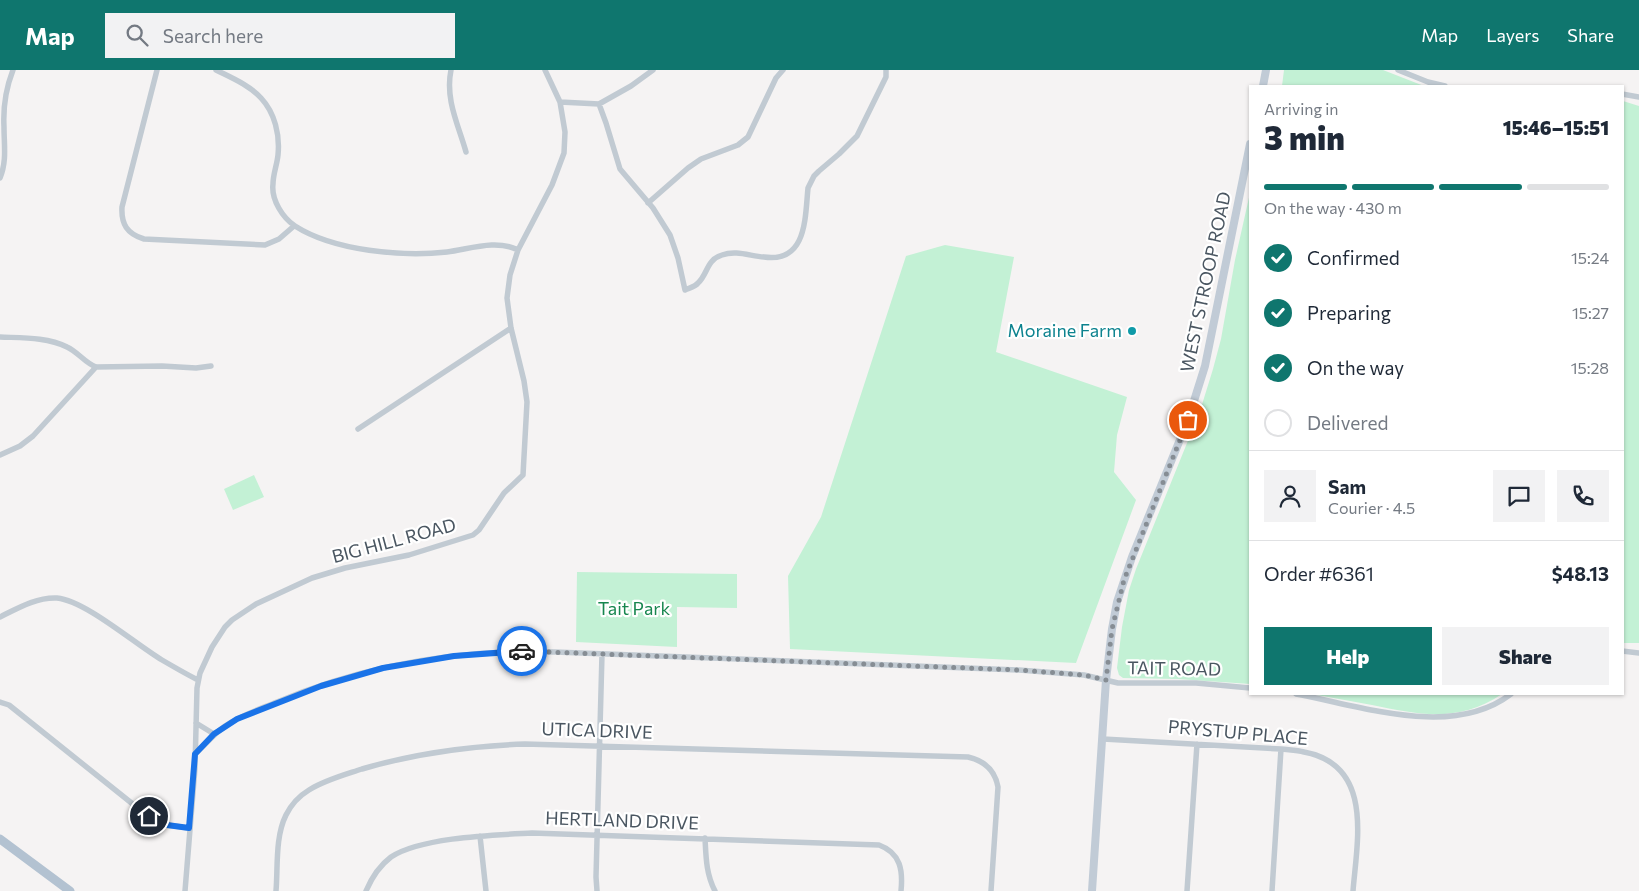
<!DOCTYPE html>
<html lang="en">
<head>
<meta charset="utf-8">
<style>
	body { margin:0; font-family:Commissioner,sans-serif; background:#f2f2f3; color:#1f2937; height:100vh; display:flex; flex-direction:column; font-size:19px; white-space:nowrap }
	* { box-sizing:border-box; margin:0 }
	p { font-size:16px; color:#747a83 }
	.icon { flex:none; width:28px; height:28px; fill:none; stroke:currentColor; stroke-width:2; stroke-linecap:round; stroke-linejoin:round }
	.map { position:relative; flex:1; overflow:hidden }
	.panel { position:absolute; left:1249px; top:15px; width:375px; height:610px; display:flex; flex-direction:column; background:#fff; border-radius:0px; box-shadow:0 1px 4px #0004 }
	.panel>* { flex:none }
	.pin { position:absolute; display:grid; place-items:center; width:42px; height:42px; color:#fff; margin:-21px; border:2px solid #fff; border-radius:50%; box-shadow:0 1px 5px #0007 }
	.courier { position:absolute; display:grid; place-items:center; width:50px; height:50px; margin:-25px; border:4px solid #1a73e8; border-radius:50%; background:#fff; color:#222; box-shadow:0 1px 6px #0007 }
	.head em { font-style:normal; font-weight:800 }
	.head div { display:flex; flex-direction:column-reverse }
	.head { display:flex; align-items:center; justify-content:space-between; height:85px; padding:0 15px }
	h1 { font-size:32px; font-weight:800; line-height:38px }
	.bar { display:grid; grid-template-columns:repeat(4,1fr); gap:8px 5px; align-content:center; height:60px; padding:0 15px }
	.bar i { height:6px; border-radius:4px; background:#e0e1e3 }
	.bar .current { background:#0f766e }
	.bar p { grid-column:span 4 }
	.line { display:flex; align-items:center; gap:12px; padding:0 15px; border-top:1px solid #e0e1e3 }
	.line div { flex:1 }
	.round { display:grid; place-items:center; flex:none; width:52px; height:52px; border-radius:0px; background:#f2f2f3 }
	ol { padding:0 15px; list-style:none }
	li { display:flex; align-items:center; gap:15px; height:55px }
	li p { margin-inline-start:auto }
	li .icon { padding:5px; border-radius:50%; background:#0f766e; color:#fff; stroke-width:4 }
	li:last-child { color:#747a83 }
	li i { width:28px; height:28px; border:2px solid #e0e1e3; border-radius:50% }
	.action { display:flex; gap:10px; margin-top:auto; padding:10px 15px }
	.action a { flex:1; height:58px; border-radius:0px; background:#0f766e; color:#fff; font-size:20px; font-weight:800; line-height:58px; text-align:center }
	.action a+a { background:#f2f2f3; color:#1f2937 }
	header { display:flex; align-items:center; gap:30px; box-sizing:border-box; height:70px; padding:0 25px; background:#0f766e; color:#fff }
	header strong { font-size:24px }
	nav { display:flex; gap:28px; margin-inline-start:auto; font-size:18px }
	.search { width:350px; height:45px; background:#f2f2f3; display:flex; align-items:center; gap:12px; box-sizing:border-box; padding:0 18px; border-radius:0px; color:#747a83; font-size:19px }
	.map>svg:first-child { display:block }
	.green { fill:#c3f1d5 }
	.lines { fill:none; stroke-linecap:round; stroke-linejoin:round }
	.minor { stroke:#c1cad2; stroke-width:5.5 }
	.secondary { stroke:#c1cbd6; stroke-width:8 }
	.primary { stroke:#b3c2d1; stroke-width:9 }
	.done { stroke:#868d94; stroke-width:5; stroke-dasharray:0 9 }
	.route { stroke:#1a73e8; stroke-width:6 }
	.culture-dot { fill:#0f9aa8; stroke:#fff; stroke-width:2 }
	.labels { text-anchor:middle; stroke-width:4.5; stroke-linejoin:round; paint-order:stroke }
	.street-label { font-size:18px; fill:#4a5661; stroke:#fff }
	.culture-label { font-size:18px; fill:#0d838f; stroke:#fff; text-anchor:end }
	.park-label { font-size:18px; fill:#17864f; stroke:#fff }
</style>
</head>
<body>
<header>
<strong>Map</strong>
<div class="search"><svg class="icon" aria-label="search" viewBox="0 0 24 24"><circle cx="10" cy="10" r="6"/><path d="M15 15l6 6"/></svg>Search here</div>
<nav><a>Map</a><a>Layers</a><a>Share</a></nav>
</header>
<div class="map">
<svg width="1639" height="821" viewBox="0 0 1639 821">
	<rect width="100%" height="100%" fill="#f5f3f3"/>
	<!-- green -->
	<path class="green" d="M1284 0H1383L1424 16H1282Z
		M1623 31 1639 36V573H1622Z
		M1250 123V614L1178 609 1123 608 1119 605 1117 598 1122 557 1129 520 1136 499 1200 341 1213 299 1221 269 1235 190Z
		M945 175 1014 187 996 282 1127 327 1117 365 1114 402 1136 430 1076 593 790 579 788 506 821 447 906 186Z
		M254 405 264 427 233 440 224 419Z
		M577 502 737 504V538L677 537V577L576 572Z
		M1311 624H1502C1459 653 1420 645 1372 635 1352 631 1332 628 1311 624Z"/>
	<g class="lines">
		<!-- minor -->
		<path class="minor" d="M157 0 122 137C121 154 127 164 144 169L265 175 279 169 294 156
			M216 0C232 8 249 15 261 28 275 43 280 65 278 85 277 95 273 104 273 114 271 130 283 148 295 156 334 181 403 187 447 182 470 179 496 169 518 180
			M451 0C445 29 458 54 466 82
			M1398 0 1428 12 1445 16
			M1622 24 1639 27
			M560 32 599 34 631 16 653 0
			M599 34 606 53 620 99 653 138 670 165 678 188 685 220C689 218 695 217 698 213 708 204 706 190 722 185 736 180 750 186 764 187 807 193 805 148 808 118L814 106 819 101 839 84 857 66 886 7V0
			M0 108C7 91 4 75 4 57 3 38 6 18 13 0
			M648 133 688 98 701 89 738 75 748 67 776 8 783 0
			M0 267C22 268 47 267 67 277 78 282 85 293 96 297L162 296 196 298 211 296
			M358 359 511 258
			M0 385 20 376 33 366 96 297
			M0 547C18 538 37 527 57 528 86 531 135 574 162 590 174 597 186 604 198 610
			M1622 581 1639 583
			M1296 624C1362 636 1452 669 1511 624
			M0 632 9 635 149 747 167 755 189 758
			M196 653 214 664
			M1103 669 1281 679C1289 680 1297 680 1304 682 1374 695 1357 771 1353 821
			M195 684C205 675 214 664 225 656 241 645 260 639 277 632 365 595 459 579 555 582L1019 600 1084 605 1118 613H1196L1250 618
			M480 766 486 821
			M705 768C706 787 706 804 715 821
			M185 821 195 698 197 618 200 603 212 577 225 557 232 550 256 534 312 508 345 498 409 485 473 465 479 460 504 423 523 405 527 332 524 311 511 258 507 228 510 205 518 180 552 115 564 83 565 62 560 32 545 0
			M276 821C278 797 275 767 286 745 291 735 299 726 309 720 325 710 344 705 362 699 416 683 469 676 525 674L968 687C985 691 995 700 998 717L991 821
			M366 821C372 807 379 796 391 787 421 767 495 765 532 763L879 775C901 783 903 801 901 821
			M597 821 596 807 602 584
			M1187 821 1197 674
			M1272 821 1281 679"/>
		<!-- secondary -->
		<path class="secondary" d="M1263 16 1266 0
			M1092 821 1106 610 1112 559 1117 532 1132 487 1188 350 1205 296 1250 74"/>
		<!-- primary -->
		<path class="primary" d="M0 769 70 821"/>
	</g>
	<g class="lines">
		<!-- done -->
		<path class="done" d="M522 581 1019 600 1084 605 1106 610 1112 559 1124 510 1188 350"/>
		<!-- route -->
		<path class="route" d="M149 746 167 755 189 758 195 684 214 664 237 649 321 616 383 598 454 586 522 581"/>
	</g>
	<!-- markers -->
	<circle class="culture-dot" cx="1132" cy="261" r="5"/>
	<g class="labels">
		<!-- street labels -->
		<g class="street-label">
			<text transform="translate(1206 212) rotate(-78)" y="6">WEST STROOP ROAD</text>
			<text transform="translate(394 471) rotate(-15)" y="6">BIG HILL ROAD</text>
			<text transform="translate(1174 599) rotate(1)" y="6">TAIT ROAD</text>
			<text transform="translate(597 661) rotate(2)" y="6">UTICA DRIVE</text>
			<text transform="translate(1238 663) rotate(5)" y="6">PRYSTUP PLACE</text>
			<text transform="translate(622 751) rotate(2)" y="6">HERTLAND DRIVE</text>
		</g>
		<!-- culture labels -->
		<g class="culture-label">
			<text x="1122" y="267">Moraine Farm</text>
		</g>
		<!-- park labels -->
		<g class="park-label">
			<text x="634" y="545">Tait Park</text>
		</g>
	</g>
</svg>
<div class="pin" style="left:1188px;top:350px;background:#ea580c"><svg class="icon" aria-label="bag" viewBox="0 0 24 24"><path d="M5 8h14l-1 12H6zM9 8a3 3 0 0 1 6 0"/></svg></div>
<div class="pin" style="left:149px;top:746px;background:#1f2937"><svg class="icon" aria-label="home" viewBox="0 0 24 24"><path d="M3 11l9-7 9 7M6 9v11h12V9"/></svg></div>
<div class="courier" style="left:522px;top:581px"><svg class="icon" aria-label="car" viewBox="0 0 24 24"><path d="M5 17H2v-5l4-1 3-4h7l3 4 3 1v5h-3M9 17h6M6 11h13"/><circle cx="7" cy="17" r="2"/><circle cx="17" cy="17" r="2"/></svg></div>
<section class="panel">
<div class="head"><div><h1>3 min</h1><p>Arriving in</p></div><em>15:46–15:51</em></div>
<div class="bar"><i class="current"></i><i class="current"></i><i class="current"></i><i></i><p>On the way · 430 m</p></div>
<ol>
<li><svg class="icon" aria-label="check" viewBox="0 0 24 24"><path d="M5 12l5 5 9-10"/></svg>Confirmed<p>15:24</p></li>
<li><svg class="icon" aria-label="check" viewBox="0 0 24 24"><path d="M5 12l5 5 9-10"/></svg>Preparing<p>15:27</p></li>
<li><svg class="icon" aria-label="check" viewBox="0 0 24 24"><path d="M5 12l5 5 9-10"/></svg>On the way<p>15:28</p></li>
<li><i></i>Delivered</li>
</ol>
<div class="line" style="height:90px"><a class="round"><svg class="icon" aria-label="person" viewBox="0 0 24 24"><circle cx="12" cy="8" r="4"/><path d="M4 21q1-7 8-7t8 7"/></svg></a><div><b>Sam</b><p>Courier · 4.5</p></div><a class="round"><svg class="icon" aria-label="chat" viewBox="0 0 24 24"><path d="M4 5h16v11H9l-5 4z"/></svg></a><a class="round"><svg class="icon" aria-label="phone" viewBox="0 0 24 24"><path d="M5 4h4l2 5-3 2q2 4 5 5l2-3 5 2v4C11 20 4 13 5 4z"/></svg></a></div>
<div class="line" style="height:65px"><div>Order #6361</div><b>$48.13</b></div>
<div class="action"><a>Help</a><a>Share</a></div>
</section>
</div>
</body>
</html>
